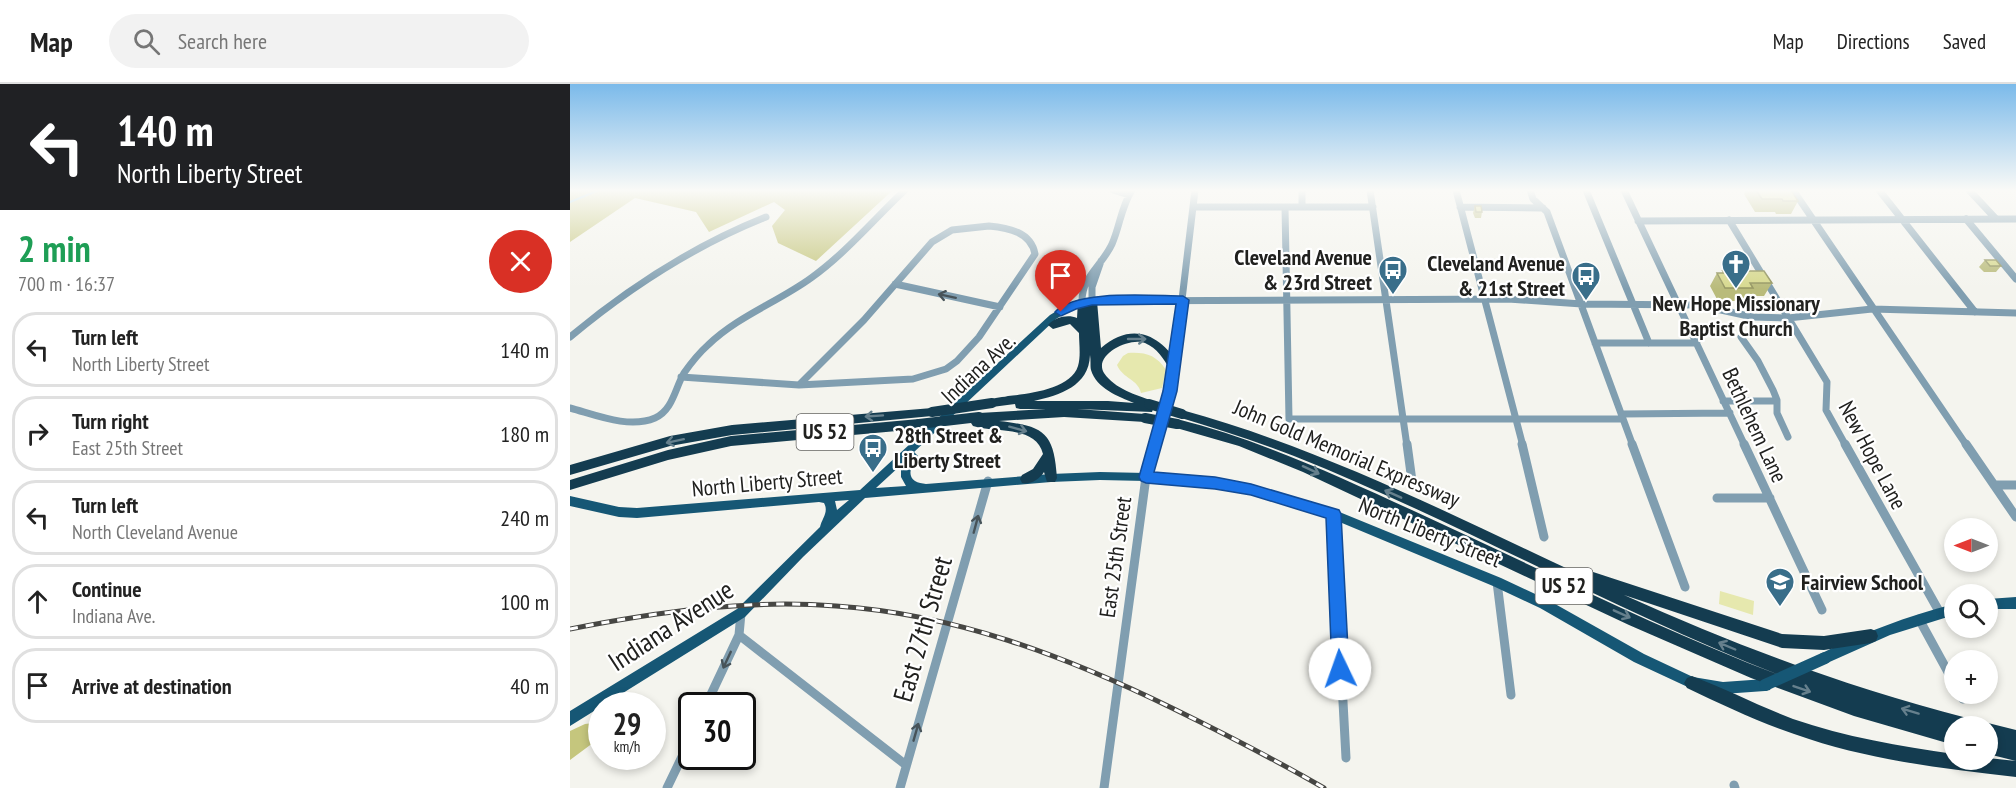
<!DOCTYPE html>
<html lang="en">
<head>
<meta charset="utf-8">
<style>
	:root { --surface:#fff; --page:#f2f2f2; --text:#222; --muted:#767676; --line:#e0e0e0 }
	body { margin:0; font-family:"PT Sans Narrow",sans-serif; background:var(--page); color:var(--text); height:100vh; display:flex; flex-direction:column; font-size:22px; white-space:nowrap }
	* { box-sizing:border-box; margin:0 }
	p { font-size:20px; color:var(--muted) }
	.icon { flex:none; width:33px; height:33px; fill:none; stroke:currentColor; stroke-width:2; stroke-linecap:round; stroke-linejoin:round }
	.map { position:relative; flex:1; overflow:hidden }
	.details { display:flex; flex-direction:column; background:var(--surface); width:570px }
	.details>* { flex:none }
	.hud { background:#202124; color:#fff; overflow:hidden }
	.needle { width:39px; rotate:270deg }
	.fabs { position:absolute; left:1374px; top:434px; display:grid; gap:12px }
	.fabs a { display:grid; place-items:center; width:54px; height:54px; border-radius:50%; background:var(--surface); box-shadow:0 3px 9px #0003; font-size:30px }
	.speed { position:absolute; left:18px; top:608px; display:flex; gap:12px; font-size:30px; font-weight:700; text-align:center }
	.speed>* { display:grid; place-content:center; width:78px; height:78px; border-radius:50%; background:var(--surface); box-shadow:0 3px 9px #0003; line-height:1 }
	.speed small { font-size:15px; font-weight:400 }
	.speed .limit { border:3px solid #111; border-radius:9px; background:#fff; color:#111 }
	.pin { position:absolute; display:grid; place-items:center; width:51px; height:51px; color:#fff; margin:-62px -26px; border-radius:50% 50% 50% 0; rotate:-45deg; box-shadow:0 0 6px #0007 }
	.pin .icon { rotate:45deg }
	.me { position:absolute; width:66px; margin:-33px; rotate:357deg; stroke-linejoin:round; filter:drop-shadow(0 0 4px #0008) }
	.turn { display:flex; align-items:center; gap:21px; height:126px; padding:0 18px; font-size:27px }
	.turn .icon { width:78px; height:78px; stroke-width:2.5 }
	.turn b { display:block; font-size:42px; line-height:51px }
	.round { display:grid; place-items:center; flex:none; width:63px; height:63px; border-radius:32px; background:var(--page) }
	.head { display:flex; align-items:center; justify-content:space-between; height:102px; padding:0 18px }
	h1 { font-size:36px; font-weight:600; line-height:45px; color:#1e9e55 }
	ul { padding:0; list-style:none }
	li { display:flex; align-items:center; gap:18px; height:75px; margin:0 12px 9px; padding:0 6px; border:3px solid var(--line); border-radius:24px }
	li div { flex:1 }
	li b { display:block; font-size:22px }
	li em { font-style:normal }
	header { display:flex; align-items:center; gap:36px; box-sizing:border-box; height:84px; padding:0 30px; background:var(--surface); border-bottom:2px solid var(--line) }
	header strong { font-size:28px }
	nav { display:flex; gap:33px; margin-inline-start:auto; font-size:21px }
	.search { width:420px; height:54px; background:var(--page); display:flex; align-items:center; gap:15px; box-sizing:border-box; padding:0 21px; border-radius:33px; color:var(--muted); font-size:22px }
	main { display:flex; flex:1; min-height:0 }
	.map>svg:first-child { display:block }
	.green { fill:#e6e8ae }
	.forest { fill:#c5c67d }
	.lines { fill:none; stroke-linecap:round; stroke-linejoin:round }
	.stream { stroke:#79c4ec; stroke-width:2 }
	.minor-far1 { stroke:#809eb0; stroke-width:7 }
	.minor { stroke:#809eb0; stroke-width:9 }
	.major { fill:#165775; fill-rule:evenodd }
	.highway { fill:#143c50; fill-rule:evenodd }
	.rail-casing { stroke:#464643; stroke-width:5 }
	.rail { stroke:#fff; stroke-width:3; stroke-dasharray:8; stroke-linecap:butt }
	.major-bridge { stroke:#165775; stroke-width:12 }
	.highway-bridge { stroke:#143c50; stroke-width:10 }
	.wall { fill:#b9bb7b }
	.building { fill:#d7d98f; stroke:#969864; stroke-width:1.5 }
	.oneway { stroke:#475359 }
	.oneway2 { stroke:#66808d }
	.route { fill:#1a73e8; stroke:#114b97; stroke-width:1.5 }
	.labels { text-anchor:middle; stroke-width:4.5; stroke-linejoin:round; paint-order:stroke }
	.shield { fill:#fff; stroke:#646462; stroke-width:1.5 }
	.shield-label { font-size:21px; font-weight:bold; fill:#21211f }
	.poi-label { font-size:22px; font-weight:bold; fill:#21211f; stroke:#fff; text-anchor:end }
	.street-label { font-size:22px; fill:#21211f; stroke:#fff }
	.near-street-label { font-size:27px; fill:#21211f; stroke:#fff }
</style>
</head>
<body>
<header>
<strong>Map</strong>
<div class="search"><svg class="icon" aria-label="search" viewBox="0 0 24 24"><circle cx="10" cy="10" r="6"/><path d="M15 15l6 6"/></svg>Search here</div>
<nav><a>Map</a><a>Directions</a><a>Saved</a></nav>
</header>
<main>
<section class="details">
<div class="hud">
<div class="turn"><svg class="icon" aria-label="left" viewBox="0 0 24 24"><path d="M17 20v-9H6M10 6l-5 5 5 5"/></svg><div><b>140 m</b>North Liberty Street</div></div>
</div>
<div class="head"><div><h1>2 min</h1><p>700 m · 16:37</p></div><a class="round" style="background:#d93025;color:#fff"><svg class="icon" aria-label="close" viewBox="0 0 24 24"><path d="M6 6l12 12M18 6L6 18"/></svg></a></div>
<ul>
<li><svg class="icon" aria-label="left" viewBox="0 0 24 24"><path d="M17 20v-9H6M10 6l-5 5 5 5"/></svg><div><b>Turn left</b><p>North Liberty Street</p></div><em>140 m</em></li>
<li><svg class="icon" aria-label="right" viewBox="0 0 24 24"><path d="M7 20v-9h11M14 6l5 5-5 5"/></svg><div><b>Turn right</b><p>East 25th Street</p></div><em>180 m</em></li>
<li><svg class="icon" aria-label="left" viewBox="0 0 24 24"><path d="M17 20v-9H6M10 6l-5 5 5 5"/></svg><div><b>Turn left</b><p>North Cleveland Avenue</p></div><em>240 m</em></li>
<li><svg class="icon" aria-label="ahead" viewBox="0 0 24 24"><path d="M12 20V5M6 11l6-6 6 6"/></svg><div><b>Continue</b><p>Indiana Ave.</p></div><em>100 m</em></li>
<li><svg class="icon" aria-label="arrive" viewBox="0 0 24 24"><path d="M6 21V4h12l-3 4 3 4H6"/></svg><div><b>Arrive at destination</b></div><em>40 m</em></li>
</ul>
</section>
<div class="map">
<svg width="1446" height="704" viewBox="0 0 1446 704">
	<rect width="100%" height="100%" fill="#f4f4ee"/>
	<path class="green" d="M558,269C576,268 586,271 596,286L592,304L571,309C568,295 553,295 547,281L553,272Z
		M1150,507L1184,517L1183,531L1149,520Z"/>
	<path class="forest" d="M0,106H323L246,177L208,159L202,142L215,126L204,118L139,148L126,128L65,114L0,158Z
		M31,638V653L0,676V647L15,640Z"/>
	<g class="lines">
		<path class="stream" d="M0,118L29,106"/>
		<path class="minor-far1" d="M543,106L559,111
			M732,106V123
			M800,106L837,362
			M886,106L953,362
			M960,106L963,115L977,128L1063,362
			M1016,106L1079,259
			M1054,106L1175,362
			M1223,106L1397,362
			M1309,106L1405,228
			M1399,106L1426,135
			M623,123H803
			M715,123L719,335H1053
			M890,123L973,124
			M1396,135L1446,195
			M1159,136L1257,298L1256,326L1276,362
			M1068,137L1446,135
			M419,142C439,144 461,148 465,170L409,253L387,277L376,285L343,295L229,301L294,236L362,158L382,146Z
			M531,177L522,203V217L938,215L1012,220L1128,221L1183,233L1218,234L1302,225L1446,229
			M325,200L430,223
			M512,219C511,193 532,182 542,160C550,142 551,123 562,106
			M0,253C60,203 123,162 196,133
			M1171,253L1188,277L1203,306L1207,316V329L1218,353
			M1025,259H1127
			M111,293L229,301
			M1153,317H1207
			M0,324C26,331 59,345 85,334C103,326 105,304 114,289C121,279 129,269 138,261C168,232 208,218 241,194C276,169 304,135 335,106
			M1052,330L1160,329
			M585,362L600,307L604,283L625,106"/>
		<path class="minor" d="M837,360L842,397
			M952,360L974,453
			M1062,360L1115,503
			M1174,360L1252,526
			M1275,360L1370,529
			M1396,360L1446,433
			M1424,401H1446
			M1147,414H1200
			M763,430L776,674
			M927,498L941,611
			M1349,535L1384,599
			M169,551L336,681
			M1390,609L1393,615
			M136,621L169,551L171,529
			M1164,701L1165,704
			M97,704L122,652
			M330,704L418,397
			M534,704L576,393L585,360"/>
		<path class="major" d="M522,214L525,215L527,217L525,219L506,223L486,235L344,368L348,372C344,378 335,390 345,397C348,399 352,399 356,400L481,390L530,388L576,389L645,395L681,400L767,427L931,494L978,516L1074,570L1123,593L1153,598L1195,595L1200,596L1202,601L1200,606L1195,607L1153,610L1122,605L1064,578L970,524L923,502L760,434L681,410L645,403L576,397L530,396L481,398L295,414L233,473L175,533L0,642V627L167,525L250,443C252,434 259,428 254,419L249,418L67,434L49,433L0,422V412L49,423L67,424L290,406L480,231L500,219ZM331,381V393L336,402L306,404ZM279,416L267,426L265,417Z
			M1446,513V525H1418V515Z
			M1384,520V531L1320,551L1255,580L1250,578L1249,574L1250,570C1293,549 1337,532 1384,520Z"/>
		<path class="highway" d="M522,214L527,217L531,264C562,237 591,250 610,283L604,287L600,286C594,275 587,264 575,259C559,253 523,271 534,289C545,305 566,311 583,317L585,320L582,328L507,325L575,330L581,334L575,338L494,333L429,337C474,342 484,348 487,394L485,398H477L474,388C470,395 460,401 452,399L450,395L452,391L463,385L473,370C466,341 425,349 403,342L401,339L404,335L403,333L409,329L476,325H450L446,324L445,320L422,323L416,319C421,313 430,314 438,312C458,310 501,305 508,282C511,272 509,259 509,249L500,240L483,245L478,241C485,233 498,230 507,234L508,217L512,216L517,219L518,215ZM520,271C521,276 520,282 521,286C526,304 549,313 564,319L538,317H464C490,311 519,302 520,271Z
			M362,324L368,328L362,332L162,351L100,362L0,391V381L100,352L162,341Z
			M612,326C751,364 880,430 1011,491L1012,488L1017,486L1212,550L1254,552L1301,545L1306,547L1308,552L1306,557L1301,559L1254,566L1212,564L1054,511C1167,562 1277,603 1397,634L1402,637L1405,642H1384V661L1284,632L1181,594L1059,541L733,388L669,362L603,343L601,340L607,335C690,356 766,391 844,427C973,486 1100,551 1233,600C1058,535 897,441 724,372C686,357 647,345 608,333L606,330Z
			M349,335L355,340L349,345L161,362L98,376L0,406V396L98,366L161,352Z
			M1122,592C1156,605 1189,622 1223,635C1275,653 1330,662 1384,670V675L1418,674L1446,677V693C1377,685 1306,677 1239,655C1197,642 1157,623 1117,604L1114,599L1117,594Z
			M1418,639L1446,646V677L1418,670V642H1412Z"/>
		<g class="rail-casing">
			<path id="rail" d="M0,545C87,528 176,515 266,522C385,530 495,572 602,624C653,649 704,675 754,704"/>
		</g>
		<use href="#rail" class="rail"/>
		<path class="major-bridge" d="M1195,601L1255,574"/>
		<path class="highway-bridge" d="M579,320L612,330
			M362,328L422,319
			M575,334L607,340
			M349,340L409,333"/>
	</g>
	<path class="wall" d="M1176,106H1221L1228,117L1221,130H1206L1205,128H1185L1174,110Z
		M905,122L912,128L911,134H905L903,129Z
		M1415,176L1431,182L1426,188H1414L1409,183Z
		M1153,187L1202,199L1194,212H1178L1175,217H1148L1140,202L1147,189H1152Z"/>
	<path class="building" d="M1186,106H1221L1228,117H1213L1212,115H1192Z
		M905,122H911L912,128H906Z
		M1415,176H1426L1431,182H1420Z
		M1153,187H1194L1202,199H1180L1183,204H1155L1147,189H1155Z"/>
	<defs><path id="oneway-shaft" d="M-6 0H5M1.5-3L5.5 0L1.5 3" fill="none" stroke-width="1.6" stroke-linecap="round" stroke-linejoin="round" transform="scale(1.5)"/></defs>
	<g class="oneway">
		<use href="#oneway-shaft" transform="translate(377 212) rotate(-168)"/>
		<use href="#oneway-shaft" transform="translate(406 440) rotate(-75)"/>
		<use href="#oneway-shaft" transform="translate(157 576) rotate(115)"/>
		<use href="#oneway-shaft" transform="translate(346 648) rotate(-74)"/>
	</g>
	<g class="oneway2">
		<use href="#oneway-shaft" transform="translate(567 255)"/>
		<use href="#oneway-shaft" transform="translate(304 332) rotate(176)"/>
		<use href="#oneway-shaft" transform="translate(448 345) rotate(15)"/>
		<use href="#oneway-shaft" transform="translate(105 357) rotate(168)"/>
		<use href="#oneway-shaft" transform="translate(741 386) rotate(25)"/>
		<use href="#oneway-shaft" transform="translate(823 410) rotate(-156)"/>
		<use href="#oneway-shaft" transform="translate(1052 530) rotate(24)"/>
		<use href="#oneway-shaft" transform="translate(1157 562) rotate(-157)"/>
		<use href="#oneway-shaft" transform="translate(1232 605) rotate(19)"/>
		<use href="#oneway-shaft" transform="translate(1340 627) rotate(-163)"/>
	</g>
	<linearGradient id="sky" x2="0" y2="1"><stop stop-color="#7bbaea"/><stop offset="0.52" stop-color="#fafaf7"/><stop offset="1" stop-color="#fafaf7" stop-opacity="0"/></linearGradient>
	<rect width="1446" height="205" fill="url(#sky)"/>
	<path class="route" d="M613,212L619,216L607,307L584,388L645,393L681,400L769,426L771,430L779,585L776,590L770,593L764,590L762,585L756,434L681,411L645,405L576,399L571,397L569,393L593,307L606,220L522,221L506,225L491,232L485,228C505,205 583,212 613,212Z"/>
	<defs>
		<g id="church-pin" transform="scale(1.5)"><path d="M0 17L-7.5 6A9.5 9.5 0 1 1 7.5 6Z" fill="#396e8a" stroke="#fff"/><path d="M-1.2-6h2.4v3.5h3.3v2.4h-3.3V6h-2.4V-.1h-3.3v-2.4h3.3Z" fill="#fff"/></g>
		<g id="bus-pin" transform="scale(1.5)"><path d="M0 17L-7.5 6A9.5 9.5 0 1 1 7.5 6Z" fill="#396e8a" stroke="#fff"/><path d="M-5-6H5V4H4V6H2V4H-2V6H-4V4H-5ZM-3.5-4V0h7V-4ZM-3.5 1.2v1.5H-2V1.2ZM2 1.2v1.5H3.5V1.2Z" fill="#fff"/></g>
		<g id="school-pin" transform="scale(1.5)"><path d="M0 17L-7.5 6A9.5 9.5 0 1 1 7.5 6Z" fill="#396e8a" stroke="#fff"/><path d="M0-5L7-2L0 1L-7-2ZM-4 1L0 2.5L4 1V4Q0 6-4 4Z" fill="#fff"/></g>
	</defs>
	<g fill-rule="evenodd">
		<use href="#church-pin" x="1166" y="180"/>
		<use href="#bus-pin" x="823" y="186"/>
		<use href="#bus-pin" x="1016" y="192"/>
		<use href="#bus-pin" x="303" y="364"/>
		<use href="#school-pin" x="1210" y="498"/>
	</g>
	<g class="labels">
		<g class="shield">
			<rect x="226.5" y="330" width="57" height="36" rx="4.5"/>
			<rect x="965.5" y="484" width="57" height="36" rx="4.5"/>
		</g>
		<g class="shield-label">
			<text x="255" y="355">US 52</text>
			<text x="994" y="509">US 52</text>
		</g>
		<g class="poi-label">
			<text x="802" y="181">Cleveland Avenue<tspan x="802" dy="25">&amp; 23rd Street</tspan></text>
			<text x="995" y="187">Cleveland Avenue<tspan x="995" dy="25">&amp; 21st Street</tspan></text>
			<text x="1166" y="227" text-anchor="middle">New Hope Missionary<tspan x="1166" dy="25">Baptist Church</tspan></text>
			<text x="324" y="359" text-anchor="start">28th Street &amp;<tspan x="324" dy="25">Liberty Street</tspan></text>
			<text x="1231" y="506" text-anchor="start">Fairview School</text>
		</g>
		<g class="street-label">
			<text transform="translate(408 284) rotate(-43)" y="8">Indiana Ave.</text>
			<text transform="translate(1185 341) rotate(65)" y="8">Bethlehem Lane</text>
			<text transform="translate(777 369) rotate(23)" y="8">John Gold Memorial Expressway</text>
			<text transform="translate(1303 371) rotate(62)" y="8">New Hope Lane</text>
			<text transform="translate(197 398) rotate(-5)" y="8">North Liberty Street</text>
			<text transform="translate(860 448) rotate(22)" y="8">North Liberty Street</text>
			<text transform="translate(545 473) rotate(-82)" y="8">East 25th Street</text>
		</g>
		<g class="near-street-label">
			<text transform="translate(101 542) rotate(-33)" y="9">Indiana Avenue</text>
			<text transform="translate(353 545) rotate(-74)" y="9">East 27th Street</text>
		</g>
	</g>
</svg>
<div class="fabs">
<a><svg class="needle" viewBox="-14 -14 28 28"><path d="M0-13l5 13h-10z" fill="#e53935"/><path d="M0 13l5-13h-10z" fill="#767676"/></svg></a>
<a><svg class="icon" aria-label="search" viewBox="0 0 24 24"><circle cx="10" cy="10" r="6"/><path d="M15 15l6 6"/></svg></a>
<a>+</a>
<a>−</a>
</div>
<div class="speed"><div>29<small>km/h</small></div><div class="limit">30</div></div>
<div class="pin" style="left:491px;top:228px;background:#d93025"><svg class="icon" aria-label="arrive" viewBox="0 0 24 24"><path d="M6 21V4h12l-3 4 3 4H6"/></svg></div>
<svg class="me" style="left:770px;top:585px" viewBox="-20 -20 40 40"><circle r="19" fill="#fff"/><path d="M0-13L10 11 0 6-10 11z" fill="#1a73e8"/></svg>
</div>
</main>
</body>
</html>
